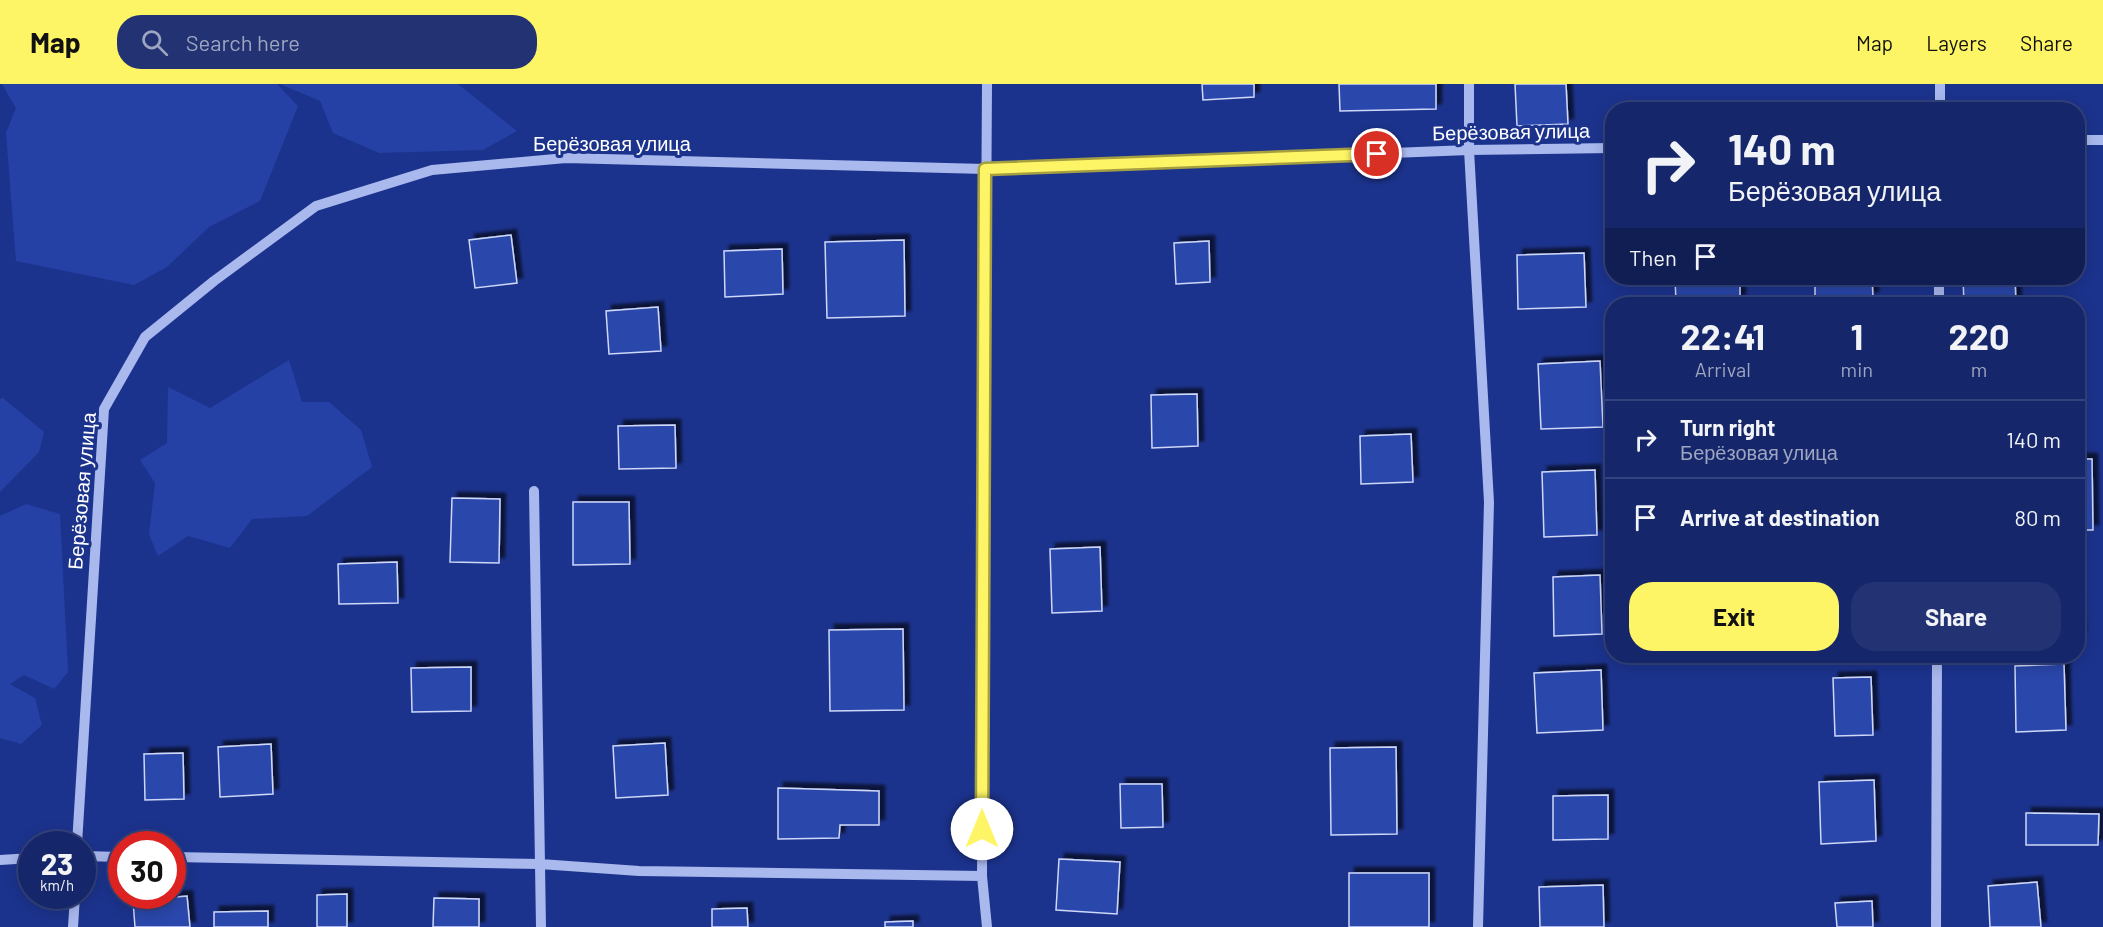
<!DOCTYPE html>
<html lang="en">
<head>
<meta charset="utf-8">
<style>
	:root { --surface:#15266a; --page:#223272; --text:#f1f3f6; --muted:#9da5c1; --line:#34437e; --accent:#fef566 }
	body { margin:0; font-family:Barlow,sans-serif; background:var(--page); color:var(--text); height:100vh; display:flex; flex-direction:column; font-size:22px; white-space:nowrap }
	* { box-sizing:border-box; margin:0 }
	p { font-size:20px; color:var(--muted) }
	.icon { flex:none; width:33px; height:33px; fill:none; stroke:currentColor; stroke-width:2; stroke-linecap:round; stroke-linejoin:round }
	.map { position:relative; flex:1; overflow:hidden }
	.sheet { position:absolute; left:1605px; top:213px; width:480px; height:366px; display:flex; flex-direction:column; background:var(--surface); border-radius:24px; box-shadow:0 3px 15px #0003,0 0 0 2px var(--line) }
	.sheet>* { flex:none }
	.hud { position:absolute; left:1605px; top:18px; width:480px; height:183px; border-radius:24px; box-shadow:0 3px 15px #0003,0 0 0 2px var(--line); background:#15266a; color:var(--text); overflow:hidden }
	.speed { position:absolute; left:18px; top:747px; display:flex; gap:12px; font-size:30px; font-weight:700; text-align:center }
	.speed>* { display:grid; place-content:center; width:78px; height:78px; border-radius:50%; background:var(--surface); box-shadow:0 3px 15px #0003,0 0 0 2px var(--line); line-height:1 }
	.speed small { font-size:15px; font-weight:400 }
	.speed .limit { border:9px solid #d22; background:#fff; color:#111 }
	.pin { position:absolute; display:grid; place-items:center; width:51px; height:51px; color:#fff; margin:-26px; border:3px solid #fff; border-radius:50%; box-shadow:0 2px 6px #0007 }
	.me { position:absolute; width:66px; margin:-33px; rotate:0deg; stroke-linejoin:round; filter:drop-shadow(0 0 4px #0008) }
	.turn { display:flex; align-items:center; gap:21px; height:126px; padding:0 24px; font-size:27px }
	.turn .icon { width:78px; height:78px; stroke-width:2.5 }
	.turn b { display:block; font-size:42px; line-height:51px }
	.then { display:flex; align-items:center; height:57px; padding:0 24px; background:#0003; gap:12px; font-size:22px }
	.eta { display:flex; justify-content:space-evenly; align-items:center; height:102px; text-align:center }
	.eta b { font-size:36px; font-weight:700; line-height:42px }
	.action { display:flex; gap:12px; margin-top:auto; padding:12px 24px }
	.action a { flex:1; height:69px; border-radius:24px; background:var(--accent); color:#111; font-size:24px; font-weight:700; line-height:69px; text-align:center }
	.action a+a { background:var(--page); color:var(--text) }
	ul { padding:0; list-style:none }
	li { display:flex; align-items:center; gap:18px; height:78px; padding:0 24px; border-top:2px solid var(--line) }
	li div { flex:1 }
	li b { display:block; font-size:22px }
	li em { font-style:normal }
	header { display:flex; align-items:center; gap:36px; box-sizing:border-box; height:84px; padding:0 30px; background:var(--accent); color:#111 }
	header strong { font-size:28px }
	nav { display:flex; gap:33px; margin-inline-start:auto; font-size:21px }
	.search { width:420px; height:54px; background:var(--page); display:flex; align-items:center; gap:15px; box-sizing:border-box; padding:0 21px; border-radius:24px; color:var(--muted); font-size:22px }
	.map>svg:first-child { display:block }
	.green { fill:#2541a6 }
	.building { fill:#2b46ab; stroke:#ced8f9; stroke-width:1.5; filter:url(#shadow) }
	.lines { fill:none; stroke-linecap:round; stroke-linejoin:round }
	.minor { stroke:#a9b8ed; stroke-width:10 }
	.route-casing { stroke:#a59f42; stroke-width:15 }
	.route { stroke:#fef566; stroke-width:10 }
	.labels { text-anchor:middle; stroke-width:6; stroke-linejoin:round; paint-order:stroke }
	.street-label { font-size:20px; fill:#fff; stroke:#1c338d }
</style>
</head>
<body>
<header>
<strong>Map</strong>
<div class="search"><svg class="icon" aria-label="search" viewBox="0 0 24 24"><circle cx="10" cy="10" r="6"/><path d="M15 15l6 6"/></svg>Search here</div>
<nav><a>Map</a><a>Layers</a><a>Share</a></nav>
</header>
<div class="map">
<svg width="2103" height="843" viewBox="0 0 2103 843">
	<defs>
		<filter id="shadow"><feDropShadow dx="5.5" dy="-5.5" stdDeviation="1.5" flood-color="#0009"/></filter>
	</defs>
	<rect width="100%" height="100%" fill="#1c338d"/>
	<path class="green" d="M2,0H277L298,22L260,117L209,143L167,183L134,201L16,177L6,49L16,24Z
		M280,0H458L517,47L483,66L379,69L333,49L320,17Z
		M289,276L302,318H329L361,346L372,383L307,432L252,435L230,464L188,452L158,472L149,450L155,399L140,376L167,359L168,303L210,324Z
		M3,314L44,348L39,368L0,408V315Z
		M26,420L60,430L68,588L54,605L24,591L10,600L35,614L42,641L21,660L0,654V432Z"/>
	<path class="building" d="M1202,0H1254V13L1203,16Z
		M1339,0H1436V25L1340,27Z
		M1515,0H1566L1568,40L1517,42Z
		M511,151L517,199L475,204L469,156Z
		M904,156L905,232L827,234L825,158Z
		M1209,157L1210,198L1176,200L1174,159Z
		M782,165L783,210L725,213L724,167Z
		M1584,169L1586,223L1518,225L1517,171Z
		M1675,194H1740V216L1676,218Z
		M1815,194H1872L1873,213L1815,214Z
		M1963,194H2015L2016,220H1964Z
		M658,223L661,267L609,270L606,227Z
		M1600,277L1603,343L1541,345L1538,280Z
		M1197,310L1198,362L1152,364L1151,311Z
		M675,341L676,384L619,385L618,342Z
		M1411,350L1413,398L1361,400L1360,352Z
		M2078,375H2092L2093,446H2078Z
		M1595,386L1597,451L1544,453L1542,388Z
		M452,414L500,415L499,479L450,478Z
		M573,418H629L630,480L573,481Z
		M1100,463L1102,527L1052,529L1050,465Z
		M397,478L398,519L339,520L338,480Z
		M1600,491L1602,550L1554,552L1553,493Z
		M2078,496L2080,554H2078Z
		M903,545L904,626L830,627L829,546Z
		M2064,580L2066,646L2016,648L2015,582Z
		M471,583V627L412,628L411,584Z
		M1601,586L1603,646L1537,649L1534,589Z
		M1871,593L1873,651L1835,652L1833,594Z
		M665,659L668,711L616,714L613,662Z
		M271,660L273,710L220,713L218,663Z
		M1396,663L1397,750L1331,751L1330,664Z
		M183,669L184,715L145,716L144,670Z
		M1874,696L1876,757L1821,760L1819,698Z
		M1120,700H1162L1163,743L1121,744Z
		M778,704L879,707V741H840L839,754L778,755Z
		M1608,711V755L1553,756V712Z
		M2026,729L2099,730L2098,761H2026Z
		M1059,775L1120,778L1117,830L1056,826Z
		M1349,789H1429V843H1349Z
		M2037,798L2041,843H1990L1988,802Z
		M1603,801L1604,843H1540L1539,803Z
		M347,810V843H317V811Z
		M187,812L190,843H135L133,817Z
		M434,814L479,815V843H433Z
		M1872,817L1873,843H1837L1835,819Z
		M747,824L748,843H712V825Z
		M268,827V843H214V828Z
		M913,837V843H885V838Z"/>
	<g class="lines">
		<path class="minor" d="M1469,0V66L1489,418L1478,843
			M1940,0V26
			M2078,56H2103
			M1939,220V194
			M534,407L541,843
			M77,760L104,325L145,253L214,197L316,122L432,86L566,74L985,85L1469,66L1612,64
			M82,772L122,773
			M172,773L540,780L639,787L982,792
			M0,776L32,774
			M73,843L75,812
			M987,843L982,792L987,0
			M1936,843L1937,572"/>
	</g>
	<g class="lines">
		<g class="route-casing">
			<path id="route" d="M982,745L985,85L1377,70"/>
		</g>
		<use href="#route" class="route"/>
	</g>
	<g class="labels">
		<g class="street-label">
			<text transform="translate(1511 48) rotate(-1)" y="7">Берёзовая улица</text>
			<text x="612" y="67">Берёзовая улица</text>
			<text transform="translate(82 407) rotate(-85)" y="7">Берёзовая улица</text>
		</g>
	</g>
</svg>
<div class="speed"><div>23<small>km/h</small></div><div class="limit">30</div></div>
<div class="pin" style="left:1377px;top:70px;background:#d93025"><svg class="icon" aria-label="arrive" viewBox="0 0 24 24"><path d="M6 21V4h12l-3 4 3 4H6"/></svg></div>
<svg class="me" style="left:982px;top:745px" viewBox="-20 -20 40 40"><circle r="19" fill="#fff"/><path d="M0-13L10 11 0 6-10 11z" fill="#fef566"/></svg>
<div class="hud">
<div class="turn"><svg class="icon" aria-label="right" viewBox="0 0 24 24"><path d="M7 20v-9h11M14 6l5 5-5 5"/></svg><div><b>140 m</b>Берёзовая улица</div></div>
<div class="then">Then<svg class="icon" aria-label="arrive" viewBox="0 0 24 24"><path d="M6 21V4h12l-3 4 3 4H6"/></svg></div>
</div>
<section class="sheet">
<div class="eta">
<div><b>22:41</b><p>Arrival</p></div>
<div><b>1</b><p>min</p></div>
<div><b>220</b><p>m</p></div>
</div>
<ul>
<li><svg class="icon" aria-label="right" viewBox="0 0 24 24"><path d="M7 20v-9h11M14 6l5 5-5 5"/></svg><div><b>Turn right</b><p>Берёзовая улица</p></div><em>140 m</em></li>
<li><svg class="icon" aria-label="arrive" viewBox="0 0 24 24"><path d="M6 21V4h12l-3 4 3 4H6"/></svg><div><b>Arrive at destination</b></div><em>80 m</em></li>
</ul>
<div class="action"><a>Exit</a><a>Share</a></div>
</section>
</div>
</body>
</html>
